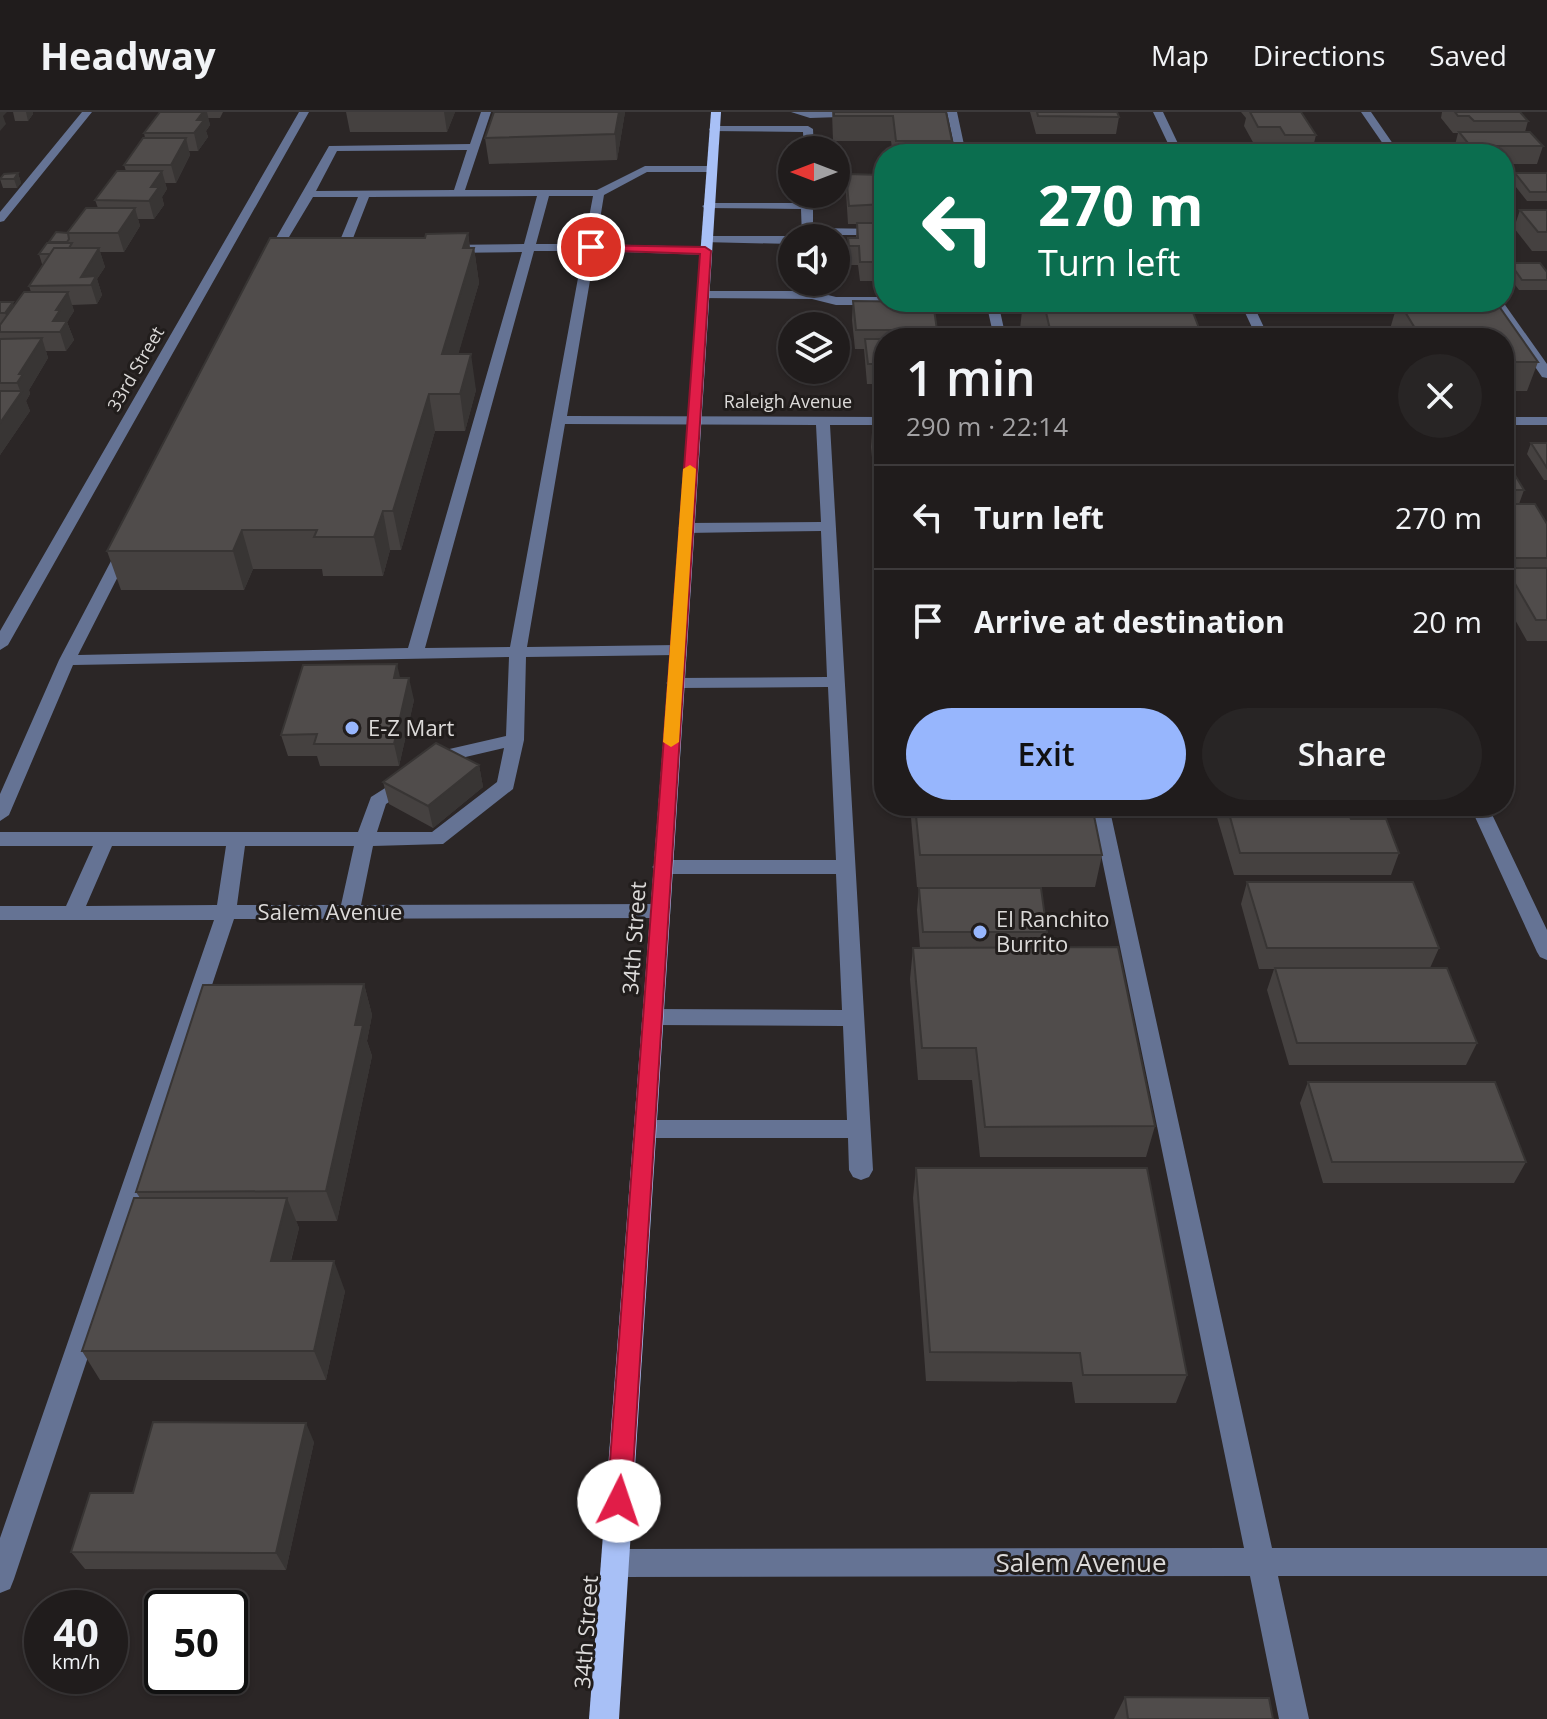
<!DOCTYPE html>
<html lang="en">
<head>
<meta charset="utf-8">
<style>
	:root { --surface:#201c1c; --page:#282525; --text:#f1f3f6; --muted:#a2a1a3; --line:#3d3a3b; --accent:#97b6fd }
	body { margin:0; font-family:"Open Sans",sans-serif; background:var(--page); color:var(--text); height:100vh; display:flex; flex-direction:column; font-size:30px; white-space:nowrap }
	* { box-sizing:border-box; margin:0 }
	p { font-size:26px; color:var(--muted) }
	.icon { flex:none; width:44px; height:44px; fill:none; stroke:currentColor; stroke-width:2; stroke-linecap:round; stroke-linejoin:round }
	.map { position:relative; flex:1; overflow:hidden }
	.side { position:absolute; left:874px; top:216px; width:640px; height:488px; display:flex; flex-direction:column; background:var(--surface); border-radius:32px; box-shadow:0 2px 6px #0004,0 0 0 2px var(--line) }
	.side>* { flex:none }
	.top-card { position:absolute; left:874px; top:32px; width:640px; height:168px; border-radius:32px; box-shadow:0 2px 6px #0004,0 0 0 2px var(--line); background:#0b6e4f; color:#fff; overflow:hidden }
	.needle { width:52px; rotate:270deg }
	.buttons { position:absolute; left:778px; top:24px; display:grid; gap:16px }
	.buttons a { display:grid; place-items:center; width:72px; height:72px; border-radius:50%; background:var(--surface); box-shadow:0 2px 6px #0004,0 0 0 2px var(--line); font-size:40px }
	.speed { position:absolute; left:24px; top:1478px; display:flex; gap:16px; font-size:40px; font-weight:700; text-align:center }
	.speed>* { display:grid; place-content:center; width:104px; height:104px; border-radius:50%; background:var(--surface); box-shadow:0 2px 6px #0004,0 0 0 2px var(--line); line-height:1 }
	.speed small { font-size:20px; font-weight:400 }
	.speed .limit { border:4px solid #111; border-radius:12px; background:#fff; color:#111 }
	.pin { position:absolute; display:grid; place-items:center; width:68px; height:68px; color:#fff; margin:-34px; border:4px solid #fff; border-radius:50%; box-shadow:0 2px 8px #0007 }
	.me { position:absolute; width:88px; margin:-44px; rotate:4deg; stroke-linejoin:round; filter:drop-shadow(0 0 6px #0008) }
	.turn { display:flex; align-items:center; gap:28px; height:168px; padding:0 32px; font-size:36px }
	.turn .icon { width:104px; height:104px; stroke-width:2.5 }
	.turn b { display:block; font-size:56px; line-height:68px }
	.round { display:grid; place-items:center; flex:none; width:84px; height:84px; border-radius:42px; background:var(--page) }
	.summary { display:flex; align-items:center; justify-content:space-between; height:136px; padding:0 32px }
	h1 { font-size:48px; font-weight:600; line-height:60px }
	.cta { display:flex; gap:16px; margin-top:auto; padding:16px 32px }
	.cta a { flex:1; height:92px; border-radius:48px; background:var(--accent); color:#111; font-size:32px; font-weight:600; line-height:92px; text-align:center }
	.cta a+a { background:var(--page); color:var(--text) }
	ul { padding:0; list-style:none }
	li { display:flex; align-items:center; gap:24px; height:104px; padding:0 32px; border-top:2px solid var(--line) }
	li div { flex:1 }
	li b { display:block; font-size:30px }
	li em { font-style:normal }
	header { display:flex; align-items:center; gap:48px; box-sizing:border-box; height:112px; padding:0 40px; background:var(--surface); border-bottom:2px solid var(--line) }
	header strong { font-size:38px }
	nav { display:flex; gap:44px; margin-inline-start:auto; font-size:28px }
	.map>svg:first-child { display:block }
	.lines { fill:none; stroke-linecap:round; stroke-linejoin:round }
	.minor { fill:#657394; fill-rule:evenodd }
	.major { fill:#a8c0f6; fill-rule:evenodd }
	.wall { fill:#454140 }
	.shaded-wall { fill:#383534 }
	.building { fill:#504c4b; stroke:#383534; stroke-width:2 }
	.route { fill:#e11d48; stroke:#92132f; stroke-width:2 }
	.slow { fill:#f59e0b }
	.poi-dot { fill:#97b6fd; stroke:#211d1c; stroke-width:3 }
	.labels { text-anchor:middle; stroke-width:6; stroke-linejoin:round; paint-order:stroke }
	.far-street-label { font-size:18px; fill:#dcdad9; stroke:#211d1c }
	.poi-label { font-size:22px; fill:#dcdad9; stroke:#211d1c; text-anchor:start }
	.street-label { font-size:22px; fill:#dcdad9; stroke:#211d1c }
	.near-street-label { font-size:26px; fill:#dcdad9; stroke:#211d1c }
</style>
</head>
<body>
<header>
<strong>Headway</strong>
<nav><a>Map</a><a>Directions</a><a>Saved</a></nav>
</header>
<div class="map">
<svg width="1547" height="1607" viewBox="0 0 1547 1607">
	<rect width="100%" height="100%" fill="#2b2626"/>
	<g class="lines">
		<path class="minor" d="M82,0H92L4,109L0,110V100Z
			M299,0H309L8,533L0,538V519Z
			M481,0H491L465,78H597L645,54H711L716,57L711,60H647L604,83L596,132L705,135L711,139L705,143L595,139L567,304L884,305V313H830L873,1058L869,1065L861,1068L853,1065L849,1058L848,1026H645L637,1023L634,1017L637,1011L645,1008H847L843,914L653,913L645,911L642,905L645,899L653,897L842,898L836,762H662L652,755L662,748H836L828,575L675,576L666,571L675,566L827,565L821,419L686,421L678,416L686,411L821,410L816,313L565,312L527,535L677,533L685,538L677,543L526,545L524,628L513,677L443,732L373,734L361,793L659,792L666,794L669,799L666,804L659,806L234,807L14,1467L10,1477L0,1481V1426L214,808H0V794H66L93,734H0V720H358L371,685L445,638L506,624L509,545L73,553L9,703L0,709V682L59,548L121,430H131L134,433L78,543L408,536L522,140L445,141L439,137L445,133L524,132L537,84L369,85L350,134L359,137L342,142L336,138L358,85H313L274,150L264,147L329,34L470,32ZM467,38L454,78L316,79L337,39ZM549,84H593L584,132H536ZM534,139H583L510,535L425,536ZM504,636L497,670L432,720H377L386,692L457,647ZM112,734H226L217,793L86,794ZM245,734H354L341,793H237Z
			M791,0H906L901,3L810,6Z
			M947,0H957L966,42H956Z
			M1153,0H1163L1183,42H1173Z
			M1361,0H1371L1400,42H1390Z
			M714,14H808L813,17L814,38H804L803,20L710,19L709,17Z
			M708,91H807L813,94V116L884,117V123H814V126H802L801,97L704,96L702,94Z
			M706,124H792L796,126H792V132L702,130V126Z
			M702,179H812L836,185H884V190H890L884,193H836L812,187L698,186L696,183Z
			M986,190H998L1006,226H994Z
			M1240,190H1252L1269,226H1257Z
			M1491,190H1503L1547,252V266L1542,265Z
			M1504,305H1547V313H1504Z
			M1091,694H1109L1272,1436H1547V1464H1278L1309,1607H1279L1250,1464L615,1465L605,1461L601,1451L605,1441L615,1437L1244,1436Z
			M1470,694H1488L1547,818V848L1540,845L1537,840Z"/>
		<path class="major" d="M711,0H721L619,1607H589Z"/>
	</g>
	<path class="wall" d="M13,0H33V2L28,9H15Z
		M160,0H223L220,6H208L210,13L206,19L208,25L198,39H189L190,43L176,71H165L167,77L162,85L164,93L154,107H138L140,114L124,140H100L105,155L97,167L102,183L97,192L72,193L74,199L67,210L74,228L66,239H46L48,246L29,278L30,282L26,289L30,299L0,343V213L2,211H0V190L14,194L31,180L29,174L44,152H42L39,142L50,131L49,130L68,121L98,96L95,88L126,59L124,53L145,26L144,21Z
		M346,0H455L447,20H350Z
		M625,0L617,48L489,52L485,26Z
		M832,0H946L952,29L951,42H893L891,29H833Z
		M1030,0H1117L1119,5L1116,22H1036Z
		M1241,0H1301L1316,23L1314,31L1331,42H1262L1264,32H1254L1244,14L1246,6Z
		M1442,0H1520L1528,9L1525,20L1543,34L1537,52H1504V42H1458L1454,37L1458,21H1453L1441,6Z
		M18,61L21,71L17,76H3L0,67Z
		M1515,61H1547V89H1527L1512,70Z
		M846,62L884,63V111L848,112L846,80Z
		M1520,98H1547V139H1532L1514,116Z
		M857,111H884V169H860L858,153H848V126H856Z
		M468,121L470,136H474L479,171L458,242L476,278L465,319H435L401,438H390L383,464H323L322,457H253L244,478H121L107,439L425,126Z
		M1510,151L1547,160V178H1519L1506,161Z
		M853,189L937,218L936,226H884V272H867L864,237H855L852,208Z
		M1023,190L1202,224V226H1041V224H1022L1020,217Z
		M1398,190H1496L1538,250L1527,279H1504V226H1395L1390,217Z
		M873,306H884V407L882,387H876L871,335Z
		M1531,331H1547V368H1544L1527,342Z
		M1504,345L1524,378L1519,392L1547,412V529H1527L1504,488Z
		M400,566L414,588L399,654H320L317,644H288L281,623Z
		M479,653L483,675L433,716L389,692L383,670Z
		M910,694H1092L1102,743L1095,775H917Z
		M1218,694H1346L1351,707L1399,741L1391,763H1234L1216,702Z
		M1247,770L1439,836L1430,856L1477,931L1466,953H1289L1267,878L1274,857H1259L1241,792Z
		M919,776L1047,820L1045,835L1155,1014L1146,1045H980L972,968H918L910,867L913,836H920L917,798Z
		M364,872L372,903L367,929L372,944L337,1109H296L299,1116L291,1149L345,1179L326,1268H100L82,1239L140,1086L136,1080Z
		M1308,970L1526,1050L1514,1071H1323L1300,991Z
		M916,1056L1187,1263L1176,1291H1075L1072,1270L926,1269L913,1086Z
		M314,1330L286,1458L85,1457L71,1440L133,1381Z
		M1125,1585L1128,1607H1114Z"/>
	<path class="shaded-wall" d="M0,0H7L3,4L6,12L0,19Z
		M26,0H33V2L28,9Z
		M203,0H207L210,13L206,19L208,25L198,39L194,21L197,8Z
		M444,0H455L447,20Z
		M619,0H625L617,48L615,22Z
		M186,26L190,43L176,71L171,53Z
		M162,59L167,77L162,85L164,93L154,107L149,89L151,75Z
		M18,61L21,71L17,76L14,67Z
		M135,96L140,114L124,140L118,121Z
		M468,121L471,146L474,136L479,171L448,278L442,242L463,136Z
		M99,136L105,155L97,167L102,183L97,192L91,173L81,165Z
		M68,180L74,199L67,210L74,228L66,239L60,220L53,209L56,198Z
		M13,190L16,200L9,211L5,201Z
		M42,226L48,246L29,278L30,282L26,289L30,299L0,343V311L21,281L17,271L19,262Z
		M471,242L476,278L465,319L460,282Z
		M429,282L435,319L401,438L393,399Z
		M383,399L390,438L383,464L374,425Z
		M242,418L253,457L244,478L233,439Z
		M397,552L402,574L394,566Z
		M409,566L414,588L399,654L394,632Z
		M479,653L483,675L433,716L428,694Z
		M364,872L372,903L367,929L372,944L337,1109L326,1079L355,913Z
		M287,1086L299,1116L283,1179L271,1149Z
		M334,1149L345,1179L326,1268L314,1239Z
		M306,1311L314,1330L286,1458L276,1441Z"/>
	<path class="building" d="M160,0H203L197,8H204L194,21H144Z
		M494,0H619L615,22L485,26Z
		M834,0H946L952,29H896L893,4H834Z
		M1037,0H1117L1119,5L1038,4Z
		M1250,0H1301L1316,23H1285L1280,15H1258Z
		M1455,0H1520L1528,9H1474L1469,4H1458Z
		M1459,20H1530L1543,34H1489L1495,41H1476Z
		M143,26H186L171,53H124Z
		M1264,31H1324L1331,42H1270Z
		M1064,36H1118L1121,42H1066Z
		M117,59H162L151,75H159L149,89L95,88Z
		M18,61L14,67H0L4,62Z
		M1515,61H1547V80H1530Z
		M846,62L884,63V92L849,94Z
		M86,96H135L118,121H67Z
		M1520,98H1547V120H1538Z
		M857,111H884V150H860L859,134H849L848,126H858Z
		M56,120L68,121L69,127L67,130H49Z
		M468,121L463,136H474L442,242H471L460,282H429L393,399H383L374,425H314L317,418H242L233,439H107L270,126H425L426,122Z
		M47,131H72L69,136H54L50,142H39Z
		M54,136H99L81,165L96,164L91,173L29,174Z
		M1510,151H1540L1547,160V168H1522Z
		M24,180H68L56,198H60L53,209H67L60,220H0V213Z
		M853,189L933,190L937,218H856Z
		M0,190H13L5,201H0Z
		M1024,190H1189L1202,224H1178L1179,226H1052L1045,196H1025Z
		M1399,190H1496L1538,250H1504V226H1421Z
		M42,226L19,262H23L17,271H0V227Z
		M865,227H884V252H868Z
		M0,279H22L0,311Z
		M873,306H884V357H877Z
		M1531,331H1547V356Z
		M1504,345L1524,378H1504Z
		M1504,392H1535L1547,412V446H1504Z
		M1506,456H1547V508H1536Z
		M397,552L394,566H409L394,632H314L317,622L281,623L303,553Z
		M436,631L479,653L428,694L383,670Z
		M915,694H1092L1102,743H920Z
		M1227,694H1346L1351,707H1386L1399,741H1240Z
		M1247,770H1413L1439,836H1267Z
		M919,776H1041L1047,820H923Z
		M1118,835L1155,1014L985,1015L976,936H922L913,836Z
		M1275,856H1447L1477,931H1297Z
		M364,872L355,913H363L326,1079L136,1080L203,873Z
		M1308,970H1495L1526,1050H1332Z
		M916,1056H1147L1187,1263H1083L1080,1241L930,1240Z
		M134,1086H287L271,1149H334L314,1239H82Z
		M153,1310L306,1311L276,1441L71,1440L90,1381H133Z
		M1125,1585L1269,1586L1273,1607H1128Z"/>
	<path class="route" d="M587,133L705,135L711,139L631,1389L628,1398L619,1401L610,1398L607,1389L700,142L591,138L587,137Z"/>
	<path class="slow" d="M690,353L696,357L679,630L671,635L663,630L683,357Z"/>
	<g class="poi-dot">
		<circle cx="352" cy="616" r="8"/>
		<circle cx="980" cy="820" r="8"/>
	</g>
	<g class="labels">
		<g class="far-street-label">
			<text transform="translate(136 257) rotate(-60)" y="6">33rd Street</text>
			<text x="788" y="296">Raleigh Avenue</text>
		</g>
		<g class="poi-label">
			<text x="368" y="624">E-Z Mart</text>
			<text x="996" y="815">El Ranchito<tspan x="996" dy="25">Burrito</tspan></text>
		</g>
		<g class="street-label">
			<text x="330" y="808">Salem Avenue</text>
			<text transform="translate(634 826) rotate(-86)" y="8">34th Street</text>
			<text transform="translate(586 1520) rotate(-86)" y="8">34th Street</text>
		</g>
		<g class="near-street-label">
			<text x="1081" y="1460">Salem Avenue</text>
		</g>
	</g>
</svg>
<div class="buttons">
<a><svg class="needle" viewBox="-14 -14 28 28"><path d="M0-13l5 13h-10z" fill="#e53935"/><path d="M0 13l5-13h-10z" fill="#a2a1a3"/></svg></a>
<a><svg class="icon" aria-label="sound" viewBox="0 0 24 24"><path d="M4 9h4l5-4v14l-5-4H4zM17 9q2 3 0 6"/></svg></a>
<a><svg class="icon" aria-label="layers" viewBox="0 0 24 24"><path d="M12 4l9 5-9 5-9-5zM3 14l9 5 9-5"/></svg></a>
</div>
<div class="speed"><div>40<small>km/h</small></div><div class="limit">50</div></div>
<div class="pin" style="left:591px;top:135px;background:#d93025"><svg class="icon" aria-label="arrive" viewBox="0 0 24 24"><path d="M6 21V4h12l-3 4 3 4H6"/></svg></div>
<svg class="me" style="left:619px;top:1389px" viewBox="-20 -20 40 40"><circle r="19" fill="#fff"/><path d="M0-13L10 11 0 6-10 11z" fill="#e11d48"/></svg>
<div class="top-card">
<div class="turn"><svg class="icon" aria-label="left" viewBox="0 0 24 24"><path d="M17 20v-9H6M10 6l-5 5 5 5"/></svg><div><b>270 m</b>Turn left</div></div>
</div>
<section class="side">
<div class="summary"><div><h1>1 min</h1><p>290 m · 22:14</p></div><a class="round"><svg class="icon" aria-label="close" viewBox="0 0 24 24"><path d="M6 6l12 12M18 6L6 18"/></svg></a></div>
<ul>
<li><svg class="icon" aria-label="left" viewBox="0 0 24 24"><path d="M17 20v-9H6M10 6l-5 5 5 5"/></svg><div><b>Turn left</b></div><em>270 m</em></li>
<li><svg class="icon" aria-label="arrive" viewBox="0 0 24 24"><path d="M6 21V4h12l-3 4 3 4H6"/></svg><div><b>Arrive at destination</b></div><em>20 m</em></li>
</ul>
<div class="cta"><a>Exit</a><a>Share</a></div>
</section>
</div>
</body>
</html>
